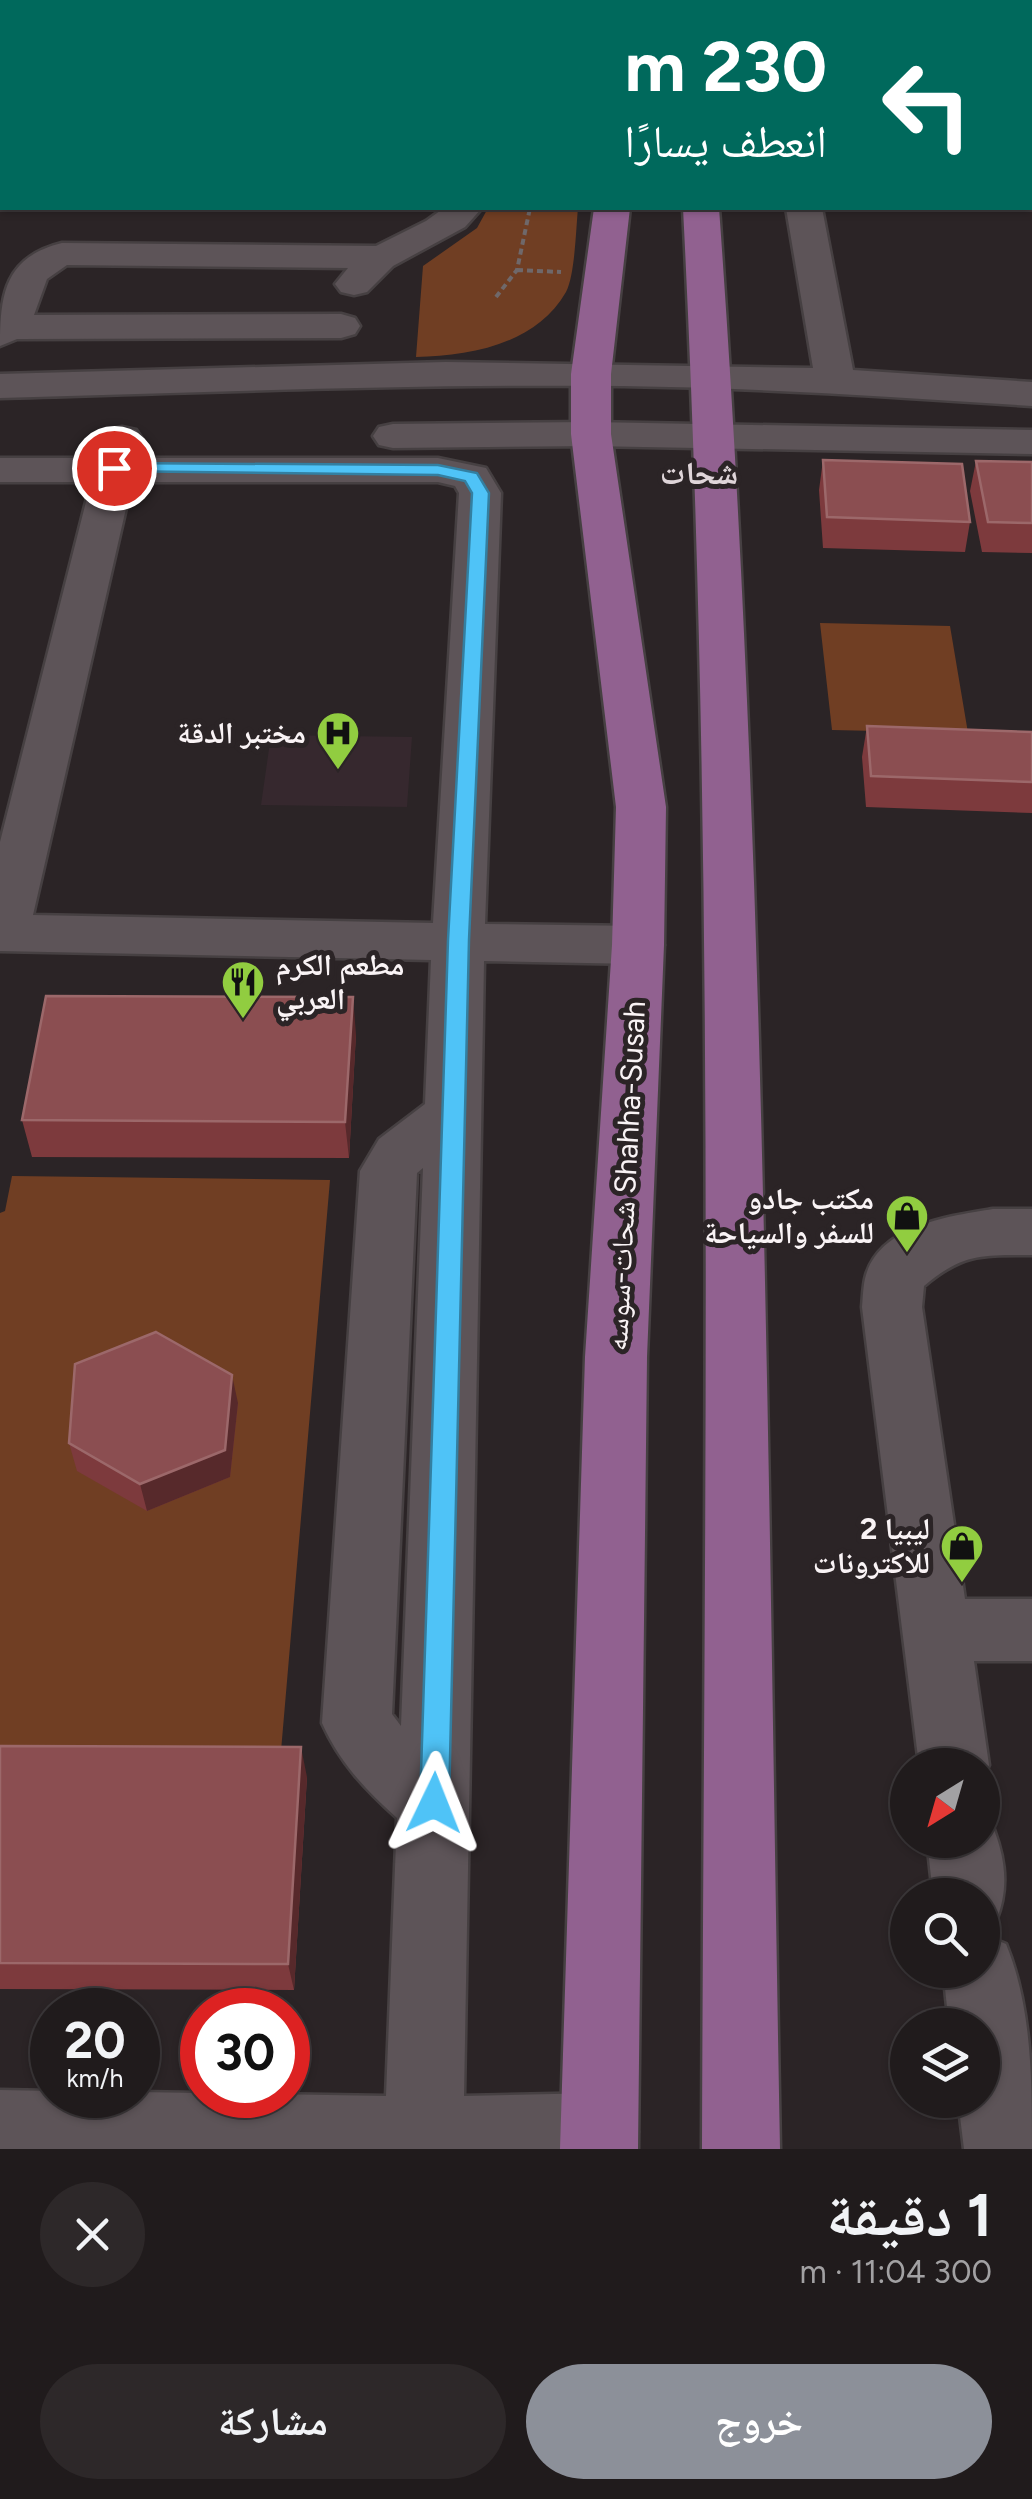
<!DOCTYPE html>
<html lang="ar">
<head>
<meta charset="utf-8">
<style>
	:root { --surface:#201b1c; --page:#2d2829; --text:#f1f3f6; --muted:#a2a1a3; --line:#3d393b; --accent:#8c9099 }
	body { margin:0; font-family:Figtree,"Noto Naskh Arabic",sans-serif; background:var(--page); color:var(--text); direction:rtl; height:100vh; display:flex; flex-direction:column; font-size:38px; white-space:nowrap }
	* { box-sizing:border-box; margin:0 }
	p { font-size:32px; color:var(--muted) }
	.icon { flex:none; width:55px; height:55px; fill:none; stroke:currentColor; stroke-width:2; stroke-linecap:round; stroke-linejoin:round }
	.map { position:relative; height:2149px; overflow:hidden; direction:ltr }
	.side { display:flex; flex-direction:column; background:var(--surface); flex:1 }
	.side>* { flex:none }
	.top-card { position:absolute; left:0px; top:0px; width:1032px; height:210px; box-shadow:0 2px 8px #0004,0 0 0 2px var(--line); direction:rtl; background:#00695c; color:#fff; overflow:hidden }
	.needle { width:65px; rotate:217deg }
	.tools { position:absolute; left:890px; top:1748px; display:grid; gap:20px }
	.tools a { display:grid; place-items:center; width:110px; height:110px; border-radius:50%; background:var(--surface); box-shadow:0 2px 8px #0004,0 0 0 2px var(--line); font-size:50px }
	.speed { position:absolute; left:30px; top:1988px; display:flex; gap:20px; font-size:50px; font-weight:700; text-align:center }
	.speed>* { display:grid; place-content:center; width:130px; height:130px; border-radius:50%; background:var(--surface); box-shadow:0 2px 8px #0004,0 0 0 2px var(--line); line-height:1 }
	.speed small { font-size:25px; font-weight:400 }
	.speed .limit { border:15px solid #d22; background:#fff; color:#111 }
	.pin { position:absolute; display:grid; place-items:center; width:85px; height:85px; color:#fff; margin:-42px; border:5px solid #fff; border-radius:50%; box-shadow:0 2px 10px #0007 }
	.me { position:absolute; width:110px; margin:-55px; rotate:2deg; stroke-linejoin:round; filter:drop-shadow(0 0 8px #0008) }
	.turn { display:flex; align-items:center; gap:35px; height:210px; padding:0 40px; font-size:45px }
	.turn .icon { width:130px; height:130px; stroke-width:2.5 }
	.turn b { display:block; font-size:70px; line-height:85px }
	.round { display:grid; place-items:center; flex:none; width:105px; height:105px; border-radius:52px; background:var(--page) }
	.headline { display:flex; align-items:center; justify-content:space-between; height:170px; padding:0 40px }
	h1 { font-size:60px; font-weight:700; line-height:75px }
	.cta { display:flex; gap:20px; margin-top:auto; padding:20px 40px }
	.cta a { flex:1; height:115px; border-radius:60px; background:var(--accent); color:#fff; font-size:40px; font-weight:700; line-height:115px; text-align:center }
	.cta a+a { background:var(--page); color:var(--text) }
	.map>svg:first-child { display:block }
	.built { fill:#36282e }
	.green { fill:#703e23 }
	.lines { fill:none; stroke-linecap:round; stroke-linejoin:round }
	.minor-casing { stroke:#464042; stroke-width:5 }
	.major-casing { stroke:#464042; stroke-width:5 }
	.path { stroke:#6f686a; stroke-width:4; stroke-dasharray:6 4; stroke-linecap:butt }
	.minor { fill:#5d5458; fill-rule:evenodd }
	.major { fill:#916190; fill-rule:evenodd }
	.wall { fill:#7d3a3d }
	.shaded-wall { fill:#57292b }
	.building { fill:#8b4e51; stroke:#9c686a; stroke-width:2.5 }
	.route { fill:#4fc3f7; stroke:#337fa1; stroke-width:2.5 }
	.labels { text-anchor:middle; stroke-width:10; stroke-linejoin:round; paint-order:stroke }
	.poi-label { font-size:30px; font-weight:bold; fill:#f9f3f5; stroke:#2b2426; text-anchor:end }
	.street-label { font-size:30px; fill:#f9f3f5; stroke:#2b2426 }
	.far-district-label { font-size:32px; font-weight:bold; fill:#dfd5d9; stroke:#2b2426 }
</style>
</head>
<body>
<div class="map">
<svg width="1032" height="2149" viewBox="0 0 1032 2149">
	<rect width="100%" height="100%" fill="#2b2426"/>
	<path class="built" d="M271,735L412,737L407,807L261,805Z"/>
	<path class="green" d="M488,208H578C576,228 575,275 566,292C536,344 471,356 416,357L423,266L477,228Z
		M820,623L950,626L968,733L832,730Z
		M12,1176L330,1180L281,1751L0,1746V1213L5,1211Z"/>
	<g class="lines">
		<g class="minor-casing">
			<path id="minor" d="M34,0H340L342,2H36Z
				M749,0H856L858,2H748Z
				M1017,0H1032V13L1030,2H1015Z
				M1030,124H1032V144H1030Z
				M444,208H482L465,227L393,266L367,292L354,295L341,292L335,284L348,268L67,265L47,279L34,315L341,314L355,318L360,326L355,334L341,338L17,339L0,346C0,294 5,257 62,243L376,246L426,221Z
				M786,208H822L853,370L1032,382V406C896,397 759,388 623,386C415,384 207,392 0,398V374L446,362L813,368Z
				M591,422L1032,430V454L591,446L393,448L379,445L373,436L379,427L393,424Z
				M122,427L136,430L142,439L138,458H438L486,468L501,493L485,924L638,926L656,932L664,945L656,958L638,964L484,961L464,2096L599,2093L627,2104L638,2132L631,2149H0V2090L52,2091V2095L138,2092L386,2096L397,1818C365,1789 340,1763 322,1723L360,1171L379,1139L425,1104L431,960L0,951V842L91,482H0V458H97L108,430ZM132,482H438L455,486L459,493L433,923L33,915ZM423,1168L401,1726L392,1714L417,1173Z
				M993,1209H1032V1255C982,1255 963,1253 924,1286L922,1307L965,1599H1032V1661H974L989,1765L982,1780V1765H919L862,1307C863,1297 863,1285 866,1275C881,1225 950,1216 993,1209Z
				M982,1813L988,1815C1004,1851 1011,1884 996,1921L982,1926V1895H933L927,1840H982Z
				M982,1934L1006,1944C1032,2007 1032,2081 1032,2149H964L958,2100H982V2025H949L943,1970H982Z"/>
		</g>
		<g class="major-casing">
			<path id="major" d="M680,0H712V2H681Z
				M594,208H630L611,374V434L666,807L664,945L647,1357L638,2149H560L585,1357L612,945L616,807L571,434V374Z
				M683,208H719C766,854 768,1502 780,2149H702C704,1502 716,854 683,208Z"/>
		</g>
		<path class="path" d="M517,270L561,272
			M496,297L517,270L530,208"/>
		<use href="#minor" class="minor"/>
		<use href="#major" class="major"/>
	</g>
	<path class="wall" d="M823,460L970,522L965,552L823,548L819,490Z
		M976,461L1032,462V553L982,552L970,491Z
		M867,726L1032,732V813L866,807L862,757Z
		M356,1034L349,1158L32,1157L22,1120Z
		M238,1403L230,1477L147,1511L77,1471L69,1443Z
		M0,1746L307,1777L294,1990L0,1989Z"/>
	<path class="shaded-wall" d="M353,997L356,1034L349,1158L345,1122Z
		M232,1375L238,1403L230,1477L147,1511L140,1484Z
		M301,1747L307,1777L294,1990L288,1964Z"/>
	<path class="building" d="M823,460L962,464L970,522L827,517Z
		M976,461L1032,462V523L988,522Z
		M867,726L1032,732V782L871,776Z
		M46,996L353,997L345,1122L22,1120Z
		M156,1332L232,1375L225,1450L140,1484L69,1443L75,1364Z
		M0,1746L301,1747L288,1964L0,1963Z"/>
	<path class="route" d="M114,463L438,465L477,473L489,493L469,940L449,1803L445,1813L434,1817L424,1813L420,1803L448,940L472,493L465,481L438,475L108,471L105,468Z"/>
	<defs>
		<g id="hospital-pin" transform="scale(2.25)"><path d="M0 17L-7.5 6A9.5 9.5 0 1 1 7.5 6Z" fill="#91cd40" stroke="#2b2426"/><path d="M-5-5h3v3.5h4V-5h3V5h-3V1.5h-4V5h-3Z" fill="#111"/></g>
		<g id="restaurant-pin" transform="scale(2.25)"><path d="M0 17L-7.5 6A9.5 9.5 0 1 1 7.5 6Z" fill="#91cd40" stroke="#2b2426"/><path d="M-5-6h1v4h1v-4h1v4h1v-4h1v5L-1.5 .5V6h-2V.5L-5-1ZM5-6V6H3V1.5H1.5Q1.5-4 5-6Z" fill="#111"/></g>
		<g id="shop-pin" transform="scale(2.25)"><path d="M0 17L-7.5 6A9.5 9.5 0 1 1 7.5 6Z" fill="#91cd40" stroke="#2b2426"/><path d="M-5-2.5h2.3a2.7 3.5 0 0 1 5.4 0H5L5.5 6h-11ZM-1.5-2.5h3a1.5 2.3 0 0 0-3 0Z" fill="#111"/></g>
	</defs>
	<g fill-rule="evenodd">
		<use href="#hospital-pin" x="338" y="733"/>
		<use href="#restaurant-pin" x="243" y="982"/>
		<use href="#shop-pin" x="907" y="1216"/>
		<use href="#shop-pin" x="962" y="1546"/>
	</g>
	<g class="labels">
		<g class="poi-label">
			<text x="306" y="743">مختبر الدقة</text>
			<text x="276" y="975" text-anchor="start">مطعم الكرم<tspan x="276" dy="34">العربي</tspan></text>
			<text x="874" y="1209">مكتب جادو<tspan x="874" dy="34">للسفر والسياحة</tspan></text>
			<text x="930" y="1539">ليبيا 2<tspan x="930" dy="34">للاكترونات</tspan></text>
		</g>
		<g class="street-label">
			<text transform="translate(626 1176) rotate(-87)" y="10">شحات-سوسه Shahha-Susah</text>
		</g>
		<g class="far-district-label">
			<text x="699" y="484">شحات</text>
		</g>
	</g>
</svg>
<div class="tools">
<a><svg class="needle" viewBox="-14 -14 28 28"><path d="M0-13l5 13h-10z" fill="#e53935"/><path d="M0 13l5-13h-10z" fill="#a2a1a3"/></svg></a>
<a><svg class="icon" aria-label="search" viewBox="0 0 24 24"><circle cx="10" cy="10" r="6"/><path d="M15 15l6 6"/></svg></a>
<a><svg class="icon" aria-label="layers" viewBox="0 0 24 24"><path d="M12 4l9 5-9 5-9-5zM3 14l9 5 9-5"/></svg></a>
</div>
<div class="speed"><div>20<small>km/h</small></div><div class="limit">30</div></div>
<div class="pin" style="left:114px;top:468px;background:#d93025"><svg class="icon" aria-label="arrive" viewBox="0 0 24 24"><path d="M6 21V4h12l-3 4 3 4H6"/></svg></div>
<svg class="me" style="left:434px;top:1803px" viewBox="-20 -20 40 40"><path d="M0-17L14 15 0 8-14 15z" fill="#4fc3f7" stroke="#fff" stroke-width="4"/></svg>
<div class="top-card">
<div class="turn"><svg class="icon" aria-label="left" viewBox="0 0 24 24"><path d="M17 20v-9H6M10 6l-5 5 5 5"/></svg><div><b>230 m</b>انعطف يسارًا</div></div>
</div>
</div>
<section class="side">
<div class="headline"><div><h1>1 دقيقة</h1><p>300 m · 11:04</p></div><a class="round"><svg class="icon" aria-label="close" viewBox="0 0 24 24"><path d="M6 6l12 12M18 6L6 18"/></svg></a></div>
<div class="cta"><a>خروج</a><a>مشاركة</a></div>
</section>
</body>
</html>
